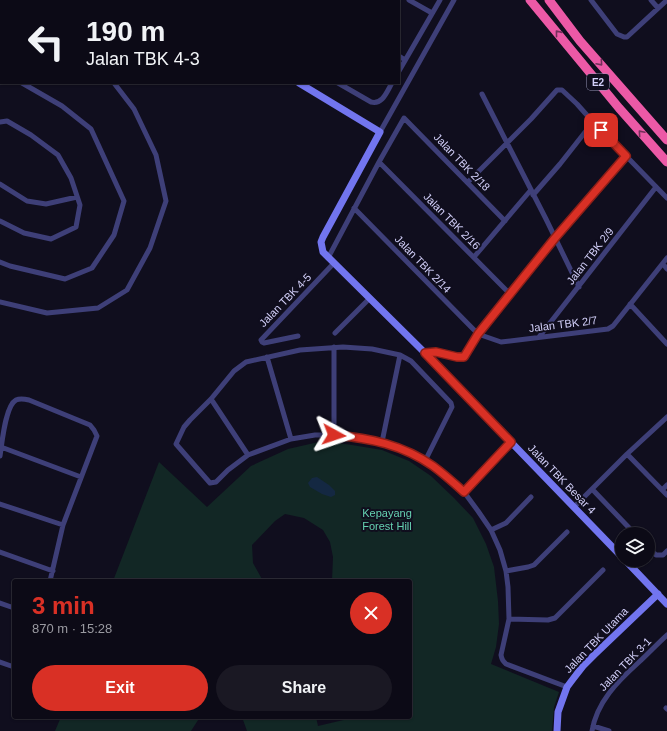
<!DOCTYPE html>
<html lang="en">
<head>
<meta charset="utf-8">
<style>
	:root { --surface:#0c0a16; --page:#1a1823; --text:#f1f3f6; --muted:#9a9aa1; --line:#2c2b35; --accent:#d93025 }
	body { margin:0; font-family:Arial,sans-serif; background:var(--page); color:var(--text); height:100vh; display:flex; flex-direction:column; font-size:15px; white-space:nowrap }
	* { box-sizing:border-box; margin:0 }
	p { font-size:13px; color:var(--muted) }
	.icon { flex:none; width:22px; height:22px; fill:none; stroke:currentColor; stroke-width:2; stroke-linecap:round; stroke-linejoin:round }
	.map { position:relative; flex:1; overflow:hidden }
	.details { position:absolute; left:12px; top:579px; width:400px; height:140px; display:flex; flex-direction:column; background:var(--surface); border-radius:4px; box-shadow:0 1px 3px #0004,0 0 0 1px var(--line) }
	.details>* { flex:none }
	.guide { position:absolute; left:0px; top:0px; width:400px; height:84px; box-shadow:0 1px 3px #0004,0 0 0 1px var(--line); background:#0c0a16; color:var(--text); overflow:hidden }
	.controls { position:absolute; left:615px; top:527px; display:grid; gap:8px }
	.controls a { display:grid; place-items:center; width:40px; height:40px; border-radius:50%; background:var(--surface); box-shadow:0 1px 3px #0004,0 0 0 1px var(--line); font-size:20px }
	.pin { position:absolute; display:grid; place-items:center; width:34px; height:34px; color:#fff; margin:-17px; border-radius:8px; box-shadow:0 2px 6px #0006 }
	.me { position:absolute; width:44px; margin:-22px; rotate:95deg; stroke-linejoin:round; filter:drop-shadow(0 0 3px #0008) }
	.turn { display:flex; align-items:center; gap:14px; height:84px; padding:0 20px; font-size:18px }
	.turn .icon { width:52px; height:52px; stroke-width:2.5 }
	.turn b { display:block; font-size:28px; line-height:34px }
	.round { display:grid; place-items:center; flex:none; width:42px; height:42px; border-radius:21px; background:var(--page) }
	.headline { display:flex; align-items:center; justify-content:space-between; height:68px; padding:0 20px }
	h1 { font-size:24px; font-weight:700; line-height:30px; color:var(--accent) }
	.action { display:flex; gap:8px; margin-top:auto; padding:8px 20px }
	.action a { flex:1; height:46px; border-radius:24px; background:var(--accent); color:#fff; font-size:16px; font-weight:700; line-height:46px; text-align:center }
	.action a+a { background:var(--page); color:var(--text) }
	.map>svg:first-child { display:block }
	.green { fill:#122725 }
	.water { fill:#142842 }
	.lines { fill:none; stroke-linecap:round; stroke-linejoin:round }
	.street { stroke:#3e3f78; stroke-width:5 }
	.secondary { stroke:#7275ef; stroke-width:7 }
	.highway { stroke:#ec59a6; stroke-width:9 }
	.oneway { stroke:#73305b }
	.route-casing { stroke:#8d1f18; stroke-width:10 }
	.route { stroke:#d93025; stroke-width:7 }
	.labels { text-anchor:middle; stroke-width:4; stroke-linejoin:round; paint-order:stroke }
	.shield { fill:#100e1e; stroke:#9896b8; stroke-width:1 }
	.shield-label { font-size:10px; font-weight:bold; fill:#d3d0fa }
	.street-label { font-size:11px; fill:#d3d0fa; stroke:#100e1e }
	.park-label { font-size:11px; fill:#65d1b1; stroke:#100e1e }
</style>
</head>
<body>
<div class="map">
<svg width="667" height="731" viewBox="0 0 667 731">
	<rect width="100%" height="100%" fill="#100e1e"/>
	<path class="green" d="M323,441L352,445L382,450L409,461L431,476L454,498L473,518L486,544L494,567L498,601L499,624L496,647L491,664L559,692L554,707L552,731H247L242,717H316L318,726L352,718V717H410V581H332L333,557L330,542L323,530L304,518L285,514L275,521L252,545L253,563L263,581H113L159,462L207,507L251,466L288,449Z
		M61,717H200L191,731H55Z"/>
	<path class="water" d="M317,477L329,485L335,491V495L331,497L322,494L310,487L308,483L312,478Z"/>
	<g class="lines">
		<path class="street" d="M198,0L199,1
			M306,0L307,1
			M409,0L432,13
			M591,0L617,34L624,37H627L667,0
			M651,0L658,8
			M236,1L237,0
			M0,34H1
			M399,56L405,60
			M399,71L440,0
			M0,82H1
			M338,83L371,102C383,105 387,91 392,83
			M482,94L546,219L579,287
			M0,122L7,121L31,135L58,155L71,178L80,205L76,227L51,239L24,233L0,221
			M380,132L454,0
			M379,162L510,294
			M468,182L531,119L557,90H562L577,104L593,122L667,198
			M0,184L27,201L46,204L77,197
			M533,195L560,164L593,122
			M354,208L478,334L501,342L608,329L613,326L667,258
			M474,257L530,191
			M328,258L379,162L404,118L505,221
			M0,262L10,266L65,279L92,268L114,235L124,201L91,129L62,106L22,83
			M663,264L667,269
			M0,302L47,313L98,308L127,290L150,248L166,201L156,155L134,109L114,83
			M630,304L667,344
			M335,333L370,298
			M298,336L264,343L262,342L261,340L334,263
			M539,337L656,187
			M334,347V435
			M425,353L436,352L457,357H464L478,334L555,238L626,156
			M267,357L291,439
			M211,399L248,455
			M382,442L400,355
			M1,447L81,477
			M627,454L667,495
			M0,456C2,444 5,406 16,400C20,398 25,399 29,400L90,425L94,430L97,436L63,525L50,581
			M425,461L452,407L451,403L411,361L400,355L372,349L343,347L300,350L246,362L234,371L211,399L190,420L184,427L176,444L210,483L216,482L228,470L248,455L291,439L315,435H334L364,438L392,446L425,461L444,475L464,492L478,511L491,530L500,550L506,571L508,587L509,619L501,655C502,660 503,661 506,664L567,687
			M592,489L635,534
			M662,490L667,485
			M464,492L511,442
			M0,504L63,525
			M574,507L627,454L667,417
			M491,530L506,523L531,497
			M648,547L656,555H663L667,551
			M0,552L53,571
			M506,571L528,567L534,565L567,532
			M0,603L14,608
			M509,619L548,620L555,618L603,570
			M0,662L14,667
			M666,708L667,709
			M593,726L609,731
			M592,731C597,702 617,682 638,663C648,654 657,644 667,635"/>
		<path class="secondary" d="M159,0L161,1
			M299,83L380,132L323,237L321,242L323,252L425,353L622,557
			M625,560L667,604
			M557,731L558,712L567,687L573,679L583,666L594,655L658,594"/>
		<path class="highway" d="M530,0L619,108L667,162
			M549,0L580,41L667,140"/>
	</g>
	<defs><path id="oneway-chevron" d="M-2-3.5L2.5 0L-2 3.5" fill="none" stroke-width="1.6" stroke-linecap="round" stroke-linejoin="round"/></defs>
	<g class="oneway">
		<use href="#oneway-chevron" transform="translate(558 33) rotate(-129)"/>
		<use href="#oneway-chevron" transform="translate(600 63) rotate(49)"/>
		<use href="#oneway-chevron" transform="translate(641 133) rotate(-131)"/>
	</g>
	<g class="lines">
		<g class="route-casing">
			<path id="route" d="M334,435C370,438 403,445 433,466C444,474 454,483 464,492L511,442L425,353L436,352L457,357H464L478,334L555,238L626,156L601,130"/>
		</g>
		<use href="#route" class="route"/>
	</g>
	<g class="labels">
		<rect class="shield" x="587" y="74" width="22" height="16" rx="3"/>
		<g class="shield-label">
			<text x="598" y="86">E2</text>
		</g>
		<g class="street-label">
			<text transform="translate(462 162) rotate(46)" y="4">Jalan TBK 2/18</text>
			<text transform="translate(452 221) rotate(45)" y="4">Jalan TBK 2/16</text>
			<text transform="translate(590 256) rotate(-52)" y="4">Jalan TBK 2/9</text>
			<text transform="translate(423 264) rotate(46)" y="4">Jalan TBK 2/14</text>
			<text transform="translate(285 300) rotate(-46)" y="4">Jalan TBK 4-5</text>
			<text transform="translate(563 324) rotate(-7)" y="4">Jalan TBK 2/7</text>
			<text transform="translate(562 479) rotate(46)" y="4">Jalan TBK Besar 4</text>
			<text transform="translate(596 640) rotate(-46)" y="4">Jalan TBK Utama</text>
			<text transform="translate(625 664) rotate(-46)" y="4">Jalan TBK 3-1</text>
		</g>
		<g class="park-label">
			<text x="387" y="517">Kepayang<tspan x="387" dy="13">Forest Hill</tspan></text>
		</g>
	</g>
</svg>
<div class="controls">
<a><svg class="icon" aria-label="layers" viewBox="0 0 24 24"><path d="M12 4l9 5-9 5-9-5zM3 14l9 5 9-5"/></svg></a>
</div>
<div class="pin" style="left:601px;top:130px;background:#d93025"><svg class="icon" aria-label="arrive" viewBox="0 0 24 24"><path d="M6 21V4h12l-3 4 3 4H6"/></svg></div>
<svg class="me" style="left:334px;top:435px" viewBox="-20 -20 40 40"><path d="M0-17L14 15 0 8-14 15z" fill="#d93025" stroke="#fff" stroke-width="4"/></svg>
<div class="guide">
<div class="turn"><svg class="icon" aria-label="left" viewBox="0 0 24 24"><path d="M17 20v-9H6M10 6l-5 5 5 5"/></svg><div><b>190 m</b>Jalan TBK 4-3</div></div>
</div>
<section class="details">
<div class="headline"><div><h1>3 min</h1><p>870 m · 15:28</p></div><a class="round" style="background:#d93025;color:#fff"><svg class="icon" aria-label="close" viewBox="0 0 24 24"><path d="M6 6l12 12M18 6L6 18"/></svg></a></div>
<div class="action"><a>Exit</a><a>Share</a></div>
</section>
</div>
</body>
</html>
